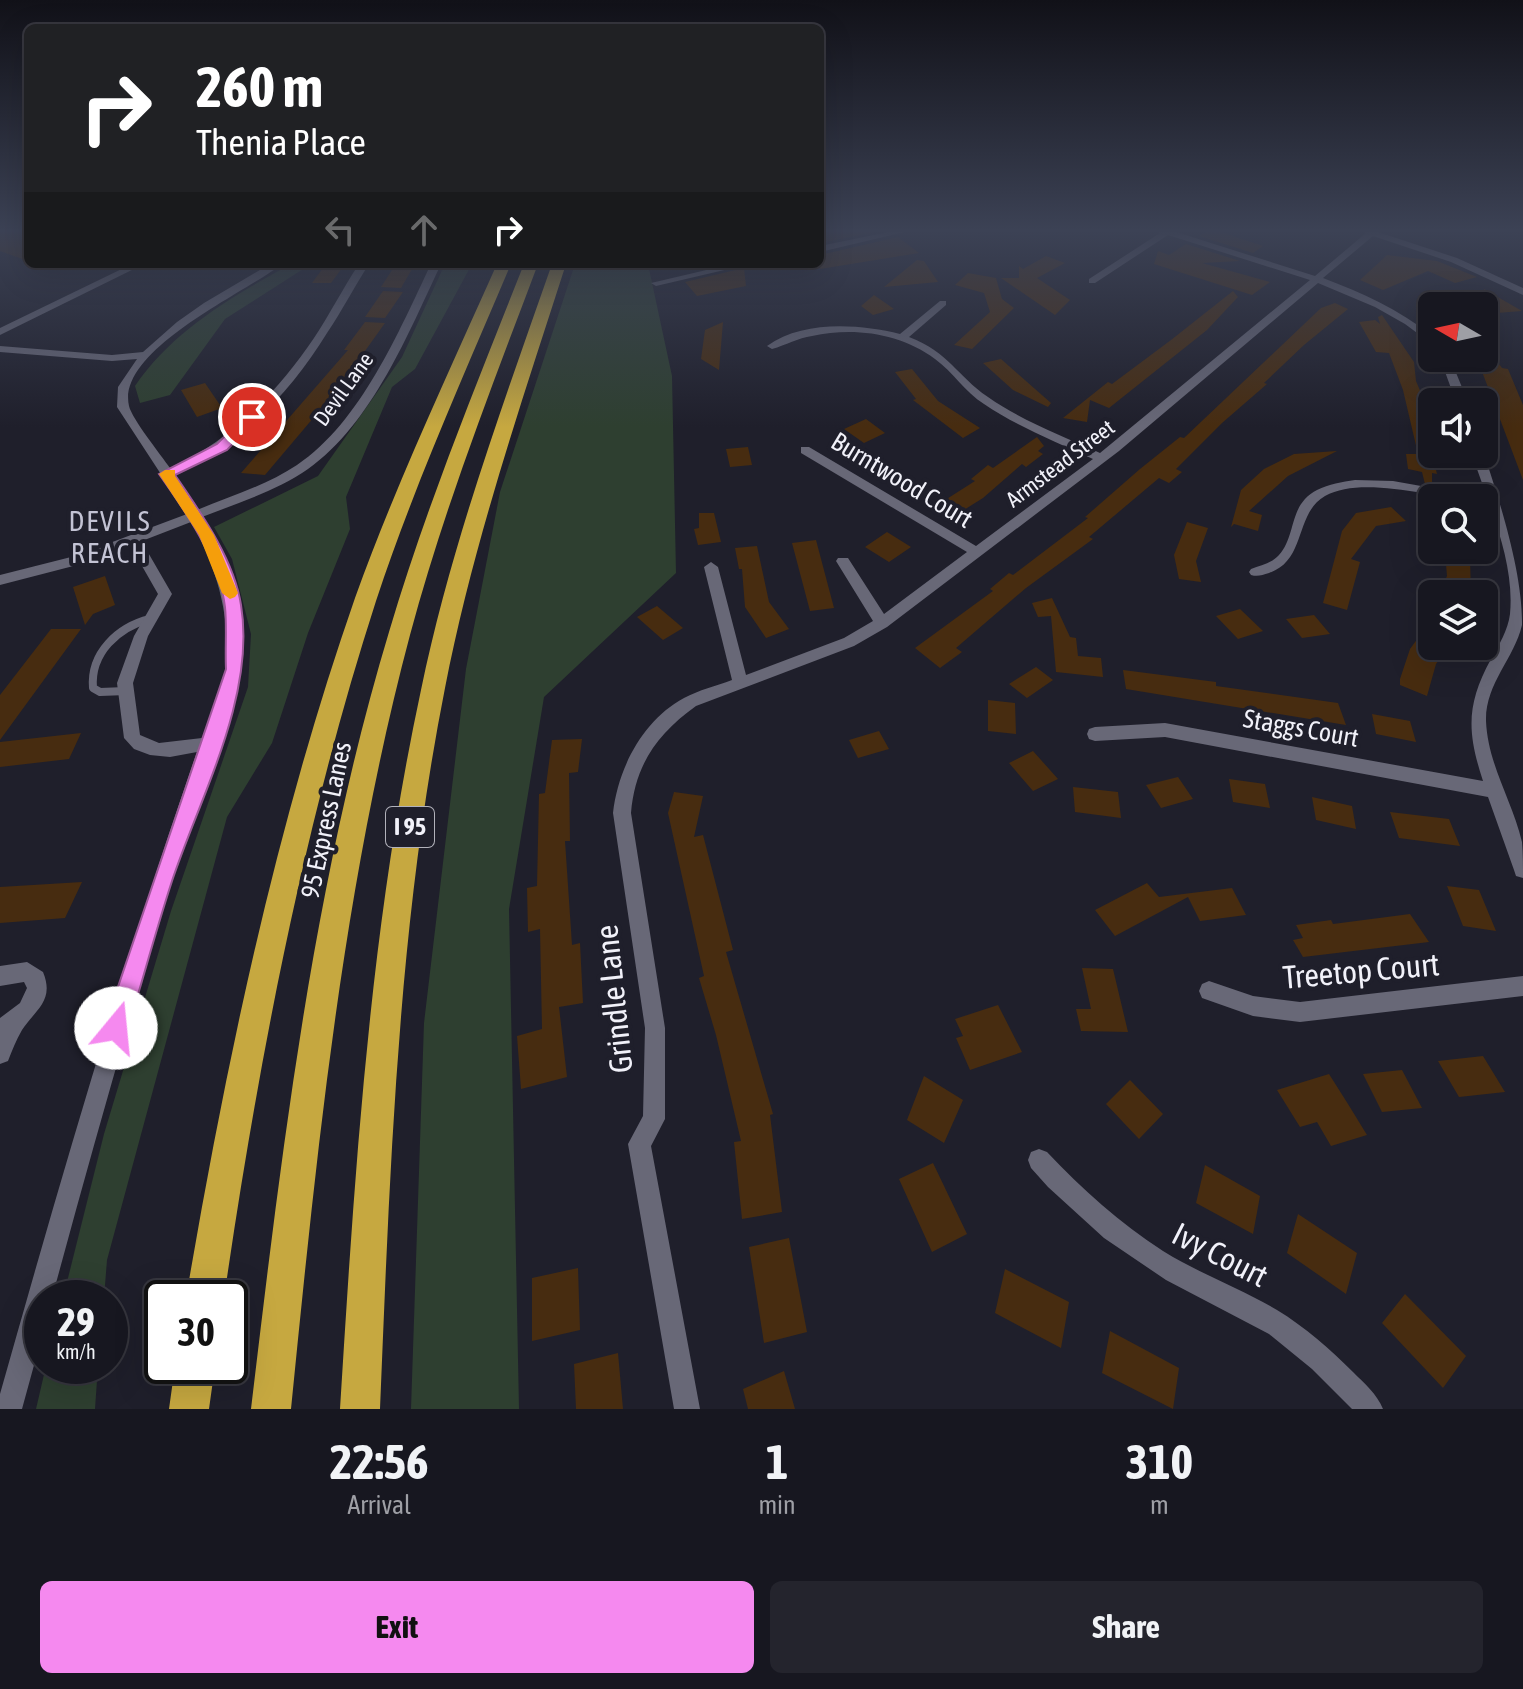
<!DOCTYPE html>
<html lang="en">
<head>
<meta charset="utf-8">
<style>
	:root { --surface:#171720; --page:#24242d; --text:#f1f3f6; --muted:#9e9fa5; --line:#36363e; --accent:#f589ef }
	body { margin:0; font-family:"Asap Condensed",sans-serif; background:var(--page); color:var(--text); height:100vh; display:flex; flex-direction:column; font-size:30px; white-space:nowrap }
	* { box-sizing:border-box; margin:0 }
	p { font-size:26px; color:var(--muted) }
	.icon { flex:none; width:44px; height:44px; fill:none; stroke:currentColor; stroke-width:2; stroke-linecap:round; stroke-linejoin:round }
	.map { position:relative; height:1409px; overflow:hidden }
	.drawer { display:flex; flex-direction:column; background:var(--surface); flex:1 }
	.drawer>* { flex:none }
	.guide { position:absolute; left:24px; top:24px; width:800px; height:244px; border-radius:12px; box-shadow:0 8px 32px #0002,0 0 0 2px var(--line); background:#202124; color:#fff; overflow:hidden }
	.needle { width:52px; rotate:279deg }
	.controls { position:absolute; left:1418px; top:292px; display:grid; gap:16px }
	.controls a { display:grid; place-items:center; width:80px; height:80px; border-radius:12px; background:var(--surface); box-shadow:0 8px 32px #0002,0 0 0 2px var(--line); font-size:40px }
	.speed { position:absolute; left:24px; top:1280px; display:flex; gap:16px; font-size:40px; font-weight:700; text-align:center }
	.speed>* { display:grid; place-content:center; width:104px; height:104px; border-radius:50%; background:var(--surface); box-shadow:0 8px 32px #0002,0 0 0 2px var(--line); line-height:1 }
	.speed small { font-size:20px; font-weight:400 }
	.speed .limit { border:4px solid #111; border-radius:12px; background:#fff; color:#111 }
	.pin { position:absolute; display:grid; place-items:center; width:68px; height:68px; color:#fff; margin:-34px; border:4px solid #fff; border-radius:50%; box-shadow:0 2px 8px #0007 }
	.me { position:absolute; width:88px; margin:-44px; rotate:17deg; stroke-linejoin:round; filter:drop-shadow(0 0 6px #0008) }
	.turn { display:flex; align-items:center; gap:28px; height:168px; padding:0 40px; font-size:36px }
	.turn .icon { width:104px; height:104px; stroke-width:2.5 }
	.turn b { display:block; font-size:56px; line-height:68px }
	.lanes { display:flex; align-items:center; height:76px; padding:0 40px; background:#0003; justify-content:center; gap:40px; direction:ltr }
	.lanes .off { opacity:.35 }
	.eta { display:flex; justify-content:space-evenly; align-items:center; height:136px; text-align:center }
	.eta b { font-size:48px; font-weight:700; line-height:56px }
	.button { display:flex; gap:16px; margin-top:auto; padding:16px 40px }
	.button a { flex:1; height:92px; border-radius:12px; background:var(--accent); color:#111; font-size:32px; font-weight:700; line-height:92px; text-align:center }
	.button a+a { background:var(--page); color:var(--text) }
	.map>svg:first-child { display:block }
	.green { fill:#2e3f30 }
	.building { fill:#472c10 }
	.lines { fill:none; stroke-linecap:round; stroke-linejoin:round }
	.lane { stroke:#686877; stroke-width:8 }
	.street { fill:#686877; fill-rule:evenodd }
	.highway { fill:#c6a840; fill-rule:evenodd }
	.route { fill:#f589ef; stroke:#9f599b; stroke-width:2 }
	.slow { fill:#f59e0b }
	.labels { text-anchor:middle; stroke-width:8; stroke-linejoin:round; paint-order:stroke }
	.far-street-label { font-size:22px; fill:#f1f1f9; stroke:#1f1f2b }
	.shield { fill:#1f1f2b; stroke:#b2b2bb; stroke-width:2 }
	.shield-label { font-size:24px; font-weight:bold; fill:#f1f1f9 }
	.street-label { font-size:26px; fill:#f1f1f9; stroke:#1f1f2b }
	.neighbourhood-label { font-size:28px; letter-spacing:2px; fill:#c3c3d4; stroke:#1f1f2b }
	.near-street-label { font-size:32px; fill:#f1f1f9; stroke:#1f1f2b }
</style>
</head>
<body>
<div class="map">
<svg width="1523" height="1409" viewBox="0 0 1523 1409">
	<rect width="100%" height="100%" fill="#1f1f2b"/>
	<path class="green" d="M291,264H311L225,319L170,395L140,403L135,386C173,330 233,296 291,264Z
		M445,264H472L415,369L392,387L346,497L350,529L308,633L272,743L227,817L107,1260L104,1298H63L104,1134L171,911L248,687L251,634L232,559L214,527L318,476L402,357Z
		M575,264H648L672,376L676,573L544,697L509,909L519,1409H411L424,1023L466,669L500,492Z
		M46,1366H98L95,1409H36Z"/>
	<path class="building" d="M0,230H28V261L0,251Z
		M820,230H885L820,243Z
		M1210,230H1215L1263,246L1253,253L1199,236Z
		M898,237L919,253L820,269V255Z
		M1186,244L1240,261L1202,263L1270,282L1252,295L1154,264L1158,251L1169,255Z
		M1387,255L1437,261L1477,277L1455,283L1428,271L1383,290L1360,280Z
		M1046,256L1065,263L1037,278L1070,300L1055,315L1001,278H1019V266L1023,269Z
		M917,260L924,261L938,282L884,287Z
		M326,264H345L331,283H312Z
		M396,264H415L401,288L381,287Z
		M744,268L746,286L697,296L685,282Z
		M968,273L996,278L1002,299L1014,308L972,349L954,345L990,312L984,293L955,285Z
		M1484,289L1522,311L1484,314Z
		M383,291L403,292L385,318L365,317Z
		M1233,291L1238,297L1207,330L1109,408L1090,400L1087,422L1063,418L1108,382L1112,384L1171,340Z
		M874,295L894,309L873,315L861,306Z
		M1335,303L1348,309L1304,345L1264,383L1267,384L1222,423L1176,469L1182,472L1169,483L1159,478L1089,537L1093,539L1026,588L956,648L962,652L940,668L915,648L993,591L990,589L1009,573L1013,575L1088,518L1085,517L1140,469L1180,437L1184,438L1321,308Z
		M1382,315L1414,362L1416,381L1432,419V454L1437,474L1432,473V485L1425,484L1422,472L1408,469L1406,454H1418L1403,390L1389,353L1376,352L1359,322L1375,320L1380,324L1378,317Z
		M365,322L385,323L360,358H364L265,475L241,473L348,350H344Z
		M723,322L719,370L701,359L705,330Z
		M1484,344L1502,368L1508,369L1523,405V480L1478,361L1484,362Z
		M1001,359L1051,403L1048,407L1013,390L983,363Z
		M912,369L938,401L980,428L963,438L913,400L916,399L895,372Z
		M205,383L222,408L197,417L181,390Z
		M866,419L885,433L864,443L844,429Z
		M1037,437L1044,446L1038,451L1043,454L1026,467L1022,464L983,498L959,513L942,502L975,481L971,479L988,465L993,468Z
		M748,447L752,465L730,467L726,449Z
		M1337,451L1288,476L1249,511L1262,515L1258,531L1234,524L1231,527L1241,490L1264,469L1294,454Z
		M1391,507L1406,521L1376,526L1351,559L1360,562L1347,610L1323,603L1342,531L1356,513Z
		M699,513H714L721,542L698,545L694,529L699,528Z
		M1187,522L1208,528L1196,561L1201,582L1179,579L1174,555Z
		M887,532L911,547L889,562L865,547Z
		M816,540L834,608L810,611L792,543Z
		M757,546L769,602L789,629L766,638L745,607L742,569H739L735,548Z
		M1445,552L1470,558L1471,594H1439L1447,576Z
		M105,576L115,605L93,614L85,625L73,587Z
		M1052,598L1070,637L1076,638L1078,656L1101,658L1103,677L1056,672L1051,616L1038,617L1032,603Z
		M657,606L683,628L663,640L637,617Z
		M1240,609L1263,631L1238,639L1216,616Z
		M1314,615L1330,634L1302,638L1286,619Z
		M1432,619V646H1449L1436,664L1427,696L1400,685V679L1410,649Z
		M51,629H81L0,740V695Z
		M1036,667L1053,680L1027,698L1009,684Z
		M1123,670L1216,682V686L1338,703L1346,725L1126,689Z
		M988,700L1015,703L1016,734L988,731Z
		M1372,714L1410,721L1416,742L1376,734Z
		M879,731L889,749L858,758L849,740Z
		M81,733L69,759L0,767V742Z
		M582,739L578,772L569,773L570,841H565L572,945L580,943L583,1003L559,1007L567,1077L521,1089L517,1036L542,1029L540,929L528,932L527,888L537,886L539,794L545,793L552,740Z
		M1033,751L1058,779L1033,791L1009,763Z
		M1178,777L1193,799L1161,808L1146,785Z
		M1229,779L1265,784L1270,808L1233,802Z
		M1073,787L1118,792L1121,818L1075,812Z
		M674,792L703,796L694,837L703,835L733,950L726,952L773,1114L770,1115L782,1212L742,1219L734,1142L741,1141L716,1035L699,978L704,976L668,813Z
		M1312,797L1352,806L1356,829L1316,820Z
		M1390,812L1449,819L1460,846L1399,838Z
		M82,882L65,918L0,923V887Z
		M1147,883L1159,897L1232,888L1246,915L1200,921L1188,897L1115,936L1095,910Z
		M1447,886L1479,890L1496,931L1463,926Z
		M1410,914L1429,942L1303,957L1293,940L1303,938L1296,925L1331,920L1333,924Z
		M1082,968L1113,969L1128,1032L1081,1031L1076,1009H1091Z
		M998,1005L1022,1052L970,1070L956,1038L963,1036L955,1019Z
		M1483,1056L1505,1092L1459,1097L1438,1061Z
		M1402,1070L1422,1108L1382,1112L1363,1074Z
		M1329,1074L1348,1104L1367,1135L1331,1146L1317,1122L1300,1127L1277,1090Z
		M924,1076L963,1100L944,1143L907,1120Z
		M1130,1080L1163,1114L1139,1139L1106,1104Z
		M933,1163L967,1234L932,1252L899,1179Z
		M1205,1165L1260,1196L1253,1234L1196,1203Z
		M1298,1214L1357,1253L1346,1294L1287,1253Z
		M789,1238L807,1332L764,1343L749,1247Z
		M578,1268L580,1330L532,1341V1278Z
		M1005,1269L1069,1302L1061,1348L995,1313Z
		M1405,1294L1466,1356L1443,1388L1382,1323Z
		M1110,1331L1179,1368L1173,1409L1102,1373Z
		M618,1353L623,1409H576L574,1364Z
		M784,1371L795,1409H748L743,1389Z"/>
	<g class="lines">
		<path class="lane" d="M126,691L100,692L93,688C90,653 118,627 150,619"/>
		<path class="street" d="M898,230H913L820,252V246Z
			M1155,230H1170L1315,276L1366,233L1361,230H1379L1378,232L1457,258L1523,288V295L1451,262L1373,236L1323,278C1362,293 1399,309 1432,336V344L1405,324L1375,307L1318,283L1119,451L887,627L854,646L696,706C657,734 635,765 631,813L665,1028V1119L651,1146L700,1409H674L628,1144L643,1116L645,1028L613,813C618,768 643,720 684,698C699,690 716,686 732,680L704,567L711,562L718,567L746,675L844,638L873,621L836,561L838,558H848L884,614L967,552L801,453V447H809L976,546L1093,459C1056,442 1018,427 984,404C965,392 953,372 935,359C900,333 854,327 812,336C798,338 786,345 772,349L767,346C803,320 859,324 900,334L940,301H946V305L909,337C950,353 956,375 988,397C1022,421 1063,436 1100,453L1310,280L1168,235L1095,283H1089V279L1160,233Z
			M132,264H144L0,335V328Z
			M270,264H282C247,292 116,350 129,406C132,419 161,455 170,468C230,442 278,391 314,338C330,314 343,288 359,264H369C354,287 342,311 327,333C290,393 240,446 175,475L197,510C231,496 267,485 297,465C361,422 399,331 431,264H441C409,332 372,424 308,469C276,491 238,503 202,517C226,557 250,623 241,670C237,693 225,718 218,740L219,743L215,748C154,930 102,1113 52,1298H42V1336L22,1409H0V1394C61,1178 123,964 197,752L170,757L150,755L134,749L124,738L117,683L134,636L158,594L134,552L136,549H146L172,594L148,636L133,683L140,735L159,743L202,738C210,716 224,690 226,666C231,617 216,564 191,522L85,563L0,585V575L75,556L187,514L117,407L118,387L137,359L112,361L0,352V346L112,355L143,352L177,322L204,303Z
			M732,264H750L656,286L651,283Z
			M1440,358H1450L1468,402H1456Z
			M1472,454H1484C1500,502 1523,574 1522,625C1514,659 1485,684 1486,721C1488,765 1512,800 1522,842C1523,853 1523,867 1523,878L1516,876L1514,870L1488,797L1165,737L1095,741L1089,739L1087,734L1089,729L1095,727L1165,723L1483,781C1467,732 1466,705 1491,659C1499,645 1508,630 1510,614C1515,560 1488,504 1472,454Z
			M1355,480L1393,481L1466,494L1472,498C1430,498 1362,475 1325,496C1294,514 1307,560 1269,573C1262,575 1258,577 1251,575L1249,572L1251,569C1261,565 1272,563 1279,555C1297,535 1288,505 1317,490C1329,484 1342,482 1355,480Z
			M27,962L43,972C55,1001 35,1010 22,1030C16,1040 12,1051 8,1061L0,1064V1018L20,1003L27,988L24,982L0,986V966Z
			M1523,976V996L1300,1022L1253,1016L1202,998L1199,991L1202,984L1209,981L1253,996L1300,1002Z
			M1039,1149L1047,1152C1082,1189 1120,1223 1163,1251C1200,1274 1240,1288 1277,1310C1305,1327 1330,1349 1353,1372C1364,1383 1377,1394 1383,1409H1352L1312,1369L1269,1334L1166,1280L1104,1238L1048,1187L1031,1168L1028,1160L1031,1152Z"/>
		<path class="highway" d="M497,264H511C464,375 414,486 376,601C303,827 258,1064 224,1298H186C226,1063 276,824 355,598C396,484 448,374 497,264Z
			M524,264H538C492,386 444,508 410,635C343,887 317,1149 291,1409H251C282,1149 313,884 389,632C426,507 476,385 524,264Z
			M552,264H566C521,404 473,544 445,688C398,925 390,1168 380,1409H340C355,1168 370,927 421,690C451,545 503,404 552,264Z
			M175,1366H215L209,1409H169Z"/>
	</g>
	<linearGradient id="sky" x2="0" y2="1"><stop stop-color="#111118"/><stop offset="0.54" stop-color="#3c4255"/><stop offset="1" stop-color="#3c4255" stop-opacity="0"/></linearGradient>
	<rect width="1523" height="427" fill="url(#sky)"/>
	<path class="route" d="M247,414L259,417L227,450L175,475C201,513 234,559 241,605C256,696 200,797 172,881C156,930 143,979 128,1028L125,1036L116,1040L108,1036L104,1028L226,669C225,648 227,627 225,607C219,559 186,512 159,474L217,444Z"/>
	<path class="slow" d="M165,470H175V476L214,535L238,593L235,597L230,599L222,593L199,535L159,474Z"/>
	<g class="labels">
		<g class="far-street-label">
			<text transform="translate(343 389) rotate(-54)" y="8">Devil Lane</text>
			<text transform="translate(1060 463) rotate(-37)" y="8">Armstead Street</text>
		</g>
		<rect class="shield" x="386" y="807" width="48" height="40" rx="6"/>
		<g class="shield-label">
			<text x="410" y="835">I 95</text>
		</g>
		<g class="street-label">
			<text transform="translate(902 480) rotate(31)" y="9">Burntwood Court</text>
			<text transform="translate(1301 728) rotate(10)" y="9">Staggs Court</text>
			<text transform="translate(326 820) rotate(-78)" y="9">95 Express Lanes</text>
		</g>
		<g class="neighbourhood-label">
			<text x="110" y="531">DEVILS<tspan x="110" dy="32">REACH</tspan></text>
		</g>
		<g class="near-street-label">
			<text transform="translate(1361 971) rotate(-5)" y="11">Treetop Court</text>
			<text transform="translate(614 999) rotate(-96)" y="11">Grindle Lane</text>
			<text transform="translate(1220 1255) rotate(27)" y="11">Ivy Court</text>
		</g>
	</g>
</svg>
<div class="controls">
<a><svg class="needle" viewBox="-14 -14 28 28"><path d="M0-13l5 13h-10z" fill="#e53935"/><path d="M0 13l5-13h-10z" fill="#9e9fa5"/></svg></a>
<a><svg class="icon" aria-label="sound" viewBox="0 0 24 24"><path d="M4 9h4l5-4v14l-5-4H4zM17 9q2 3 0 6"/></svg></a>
<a><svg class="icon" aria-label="search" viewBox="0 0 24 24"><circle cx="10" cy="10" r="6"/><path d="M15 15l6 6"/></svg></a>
<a><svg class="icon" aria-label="layers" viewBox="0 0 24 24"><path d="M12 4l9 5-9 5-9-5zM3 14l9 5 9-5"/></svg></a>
</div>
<div class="speed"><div>29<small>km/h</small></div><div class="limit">30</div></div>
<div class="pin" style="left:252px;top:417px;background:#d93025"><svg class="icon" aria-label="arrive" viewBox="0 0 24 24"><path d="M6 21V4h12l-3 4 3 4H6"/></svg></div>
<svg class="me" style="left:116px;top:1028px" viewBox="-20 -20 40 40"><circle r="19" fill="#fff"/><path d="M0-13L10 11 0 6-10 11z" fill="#f589ef"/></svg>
<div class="guide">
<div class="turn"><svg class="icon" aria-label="right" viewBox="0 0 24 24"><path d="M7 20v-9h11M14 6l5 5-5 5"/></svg><div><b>260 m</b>Thenia Place</div></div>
<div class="lanes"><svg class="icon off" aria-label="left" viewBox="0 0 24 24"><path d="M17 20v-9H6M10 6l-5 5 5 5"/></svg><svg class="icon off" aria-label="ahead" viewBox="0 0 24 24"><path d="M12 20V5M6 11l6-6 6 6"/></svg><svg class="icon" aria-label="right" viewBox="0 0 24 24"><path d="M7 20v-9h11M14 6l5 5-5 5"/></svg></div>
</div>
</div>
<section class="drawer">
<div class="eta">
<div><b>22:56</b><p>Arrival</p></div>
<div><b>1</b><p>min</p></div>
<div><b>310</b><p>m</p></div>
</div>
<div class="button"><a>Exit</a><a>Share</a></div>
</section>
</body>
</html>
